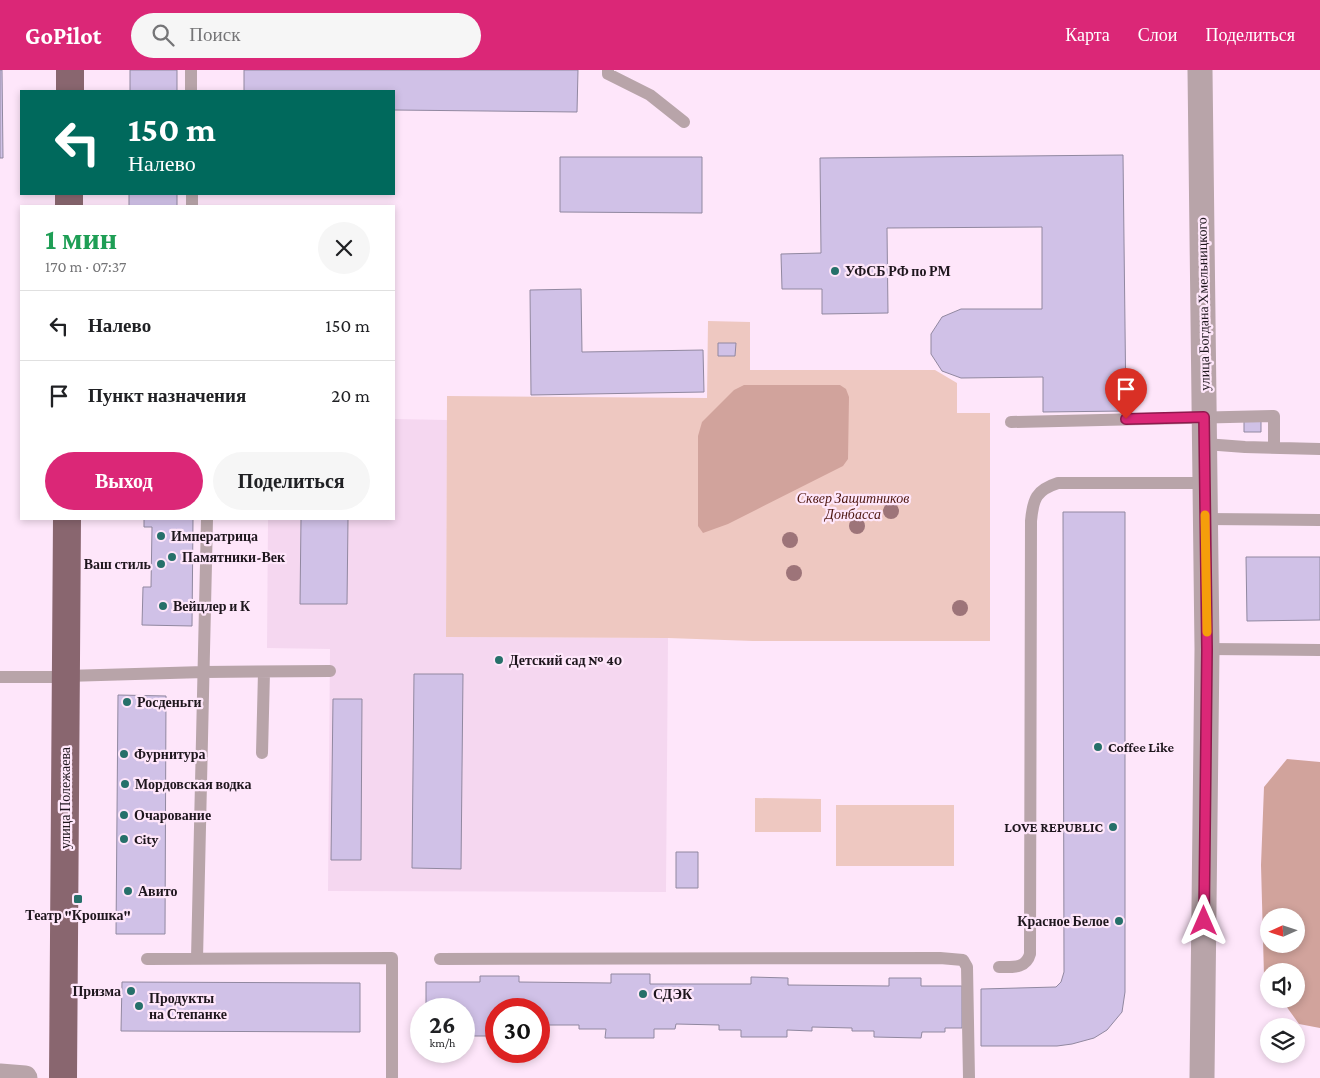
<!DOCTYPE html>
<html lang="ru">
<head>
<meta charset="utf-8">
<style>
	:root { --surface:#fff; --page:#f6f6f6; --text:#202124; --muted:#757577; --line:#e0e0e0; --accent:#db2777 }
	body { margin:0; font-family:"Crimson Pro",serif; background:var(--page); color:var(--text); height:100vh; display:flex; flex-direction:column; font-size:19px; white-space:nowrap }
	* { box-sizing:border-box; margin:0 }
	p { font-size:16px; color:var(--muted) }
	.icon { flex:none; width:28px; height:28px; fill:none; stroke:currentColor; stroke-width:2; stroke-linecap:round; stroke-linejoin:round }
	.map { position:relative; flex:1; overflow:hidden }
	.drawer { position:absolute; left:20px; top:135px; width:375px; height:315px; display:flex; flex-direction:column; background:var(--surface); border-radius:0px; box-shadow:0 2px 8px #0003 }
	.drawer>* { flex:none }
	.hud { position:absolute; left:20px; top:20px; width:375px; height:105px; border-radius:0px; box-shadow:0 2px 8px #0003; background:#00695c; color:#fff; overflow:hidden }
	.needle { width:32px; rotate:267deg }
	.controls { position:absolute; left:1260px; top:838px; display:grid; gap:10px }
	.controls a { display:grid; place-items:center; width:45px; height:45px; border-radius:50%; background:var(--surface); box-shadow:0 2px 8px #0003; font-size:25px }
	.speed { position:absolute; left:410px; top:928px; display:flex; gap:10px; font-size:25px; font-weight:700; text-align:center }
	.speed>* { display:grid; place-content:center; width:65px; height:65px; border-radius:50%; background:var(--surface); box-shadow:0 2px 8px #0003; line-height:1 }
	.speed small { font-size:12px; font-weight:400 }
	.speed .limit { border:8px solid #d22; background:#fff; color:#111 }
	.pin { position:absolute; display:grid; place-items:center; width:42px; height:42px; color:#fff; margin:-51px -21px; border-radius:50% 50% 50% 0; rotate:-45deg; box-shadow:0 0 5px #0007 }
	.pin .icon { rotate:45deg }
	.me { position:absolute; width:55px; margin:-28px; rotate:0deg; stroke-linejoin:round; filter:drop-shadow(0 0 4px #0008) }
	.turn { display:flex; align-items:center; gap:18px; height:105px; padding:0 25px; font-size:22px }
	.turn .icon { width:65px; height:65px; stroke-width:2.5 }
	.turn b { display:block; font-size:35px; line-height:42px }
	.round { display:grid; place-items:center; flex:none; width:52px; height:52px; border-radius:26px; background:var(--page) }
	.head { display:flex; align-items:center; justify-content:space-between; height:85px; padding:0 25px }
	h1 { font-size:30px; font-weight:700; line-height:38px; color:#1e9e55 }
	.button { display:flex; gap:10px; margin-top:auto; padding:10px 25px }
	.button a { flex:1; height:58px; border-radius:30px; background:var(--accent); color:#fff; font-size:20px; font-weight:700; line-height:58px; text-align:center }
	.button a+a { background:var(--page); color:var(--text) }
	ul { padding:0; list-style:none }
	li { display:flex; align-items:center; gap:15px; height:70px; padding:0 25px; border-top:1px solid var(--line) }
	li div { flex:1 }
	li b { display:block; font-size:19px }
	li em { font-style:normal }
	header { display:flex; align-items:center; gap:30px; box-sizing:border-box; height:70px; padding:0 25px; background:var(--accent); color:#fff }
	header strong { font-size:24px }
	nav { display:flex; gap:28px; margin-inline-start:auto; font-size:18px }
	.search { width:350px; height:45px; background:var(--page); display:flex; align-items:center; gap:12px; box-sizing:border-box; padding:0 18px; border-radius:28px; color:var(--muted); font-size:19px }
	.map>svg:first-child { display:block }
	.built { fill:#f5d7f0 }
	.green { fill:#eec8c1 }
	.forest { fill:#d1a39c; fill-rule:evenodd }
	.building { fill:#d0c1e7; stroke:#9188a0 }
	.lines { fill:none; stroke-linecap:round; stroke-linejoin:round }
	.service { stroke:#b8a4a9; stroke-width:12 }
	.minor { stroke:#b8a4a9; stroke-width:25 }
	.primary { stroke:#89666f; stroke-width:28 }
	.tree { fill:#9d7479 }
	.route-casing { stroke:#8e194d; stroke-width:12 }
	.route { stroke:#db2777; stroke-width:9 }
	.slow { stroke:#f59e0b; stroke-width:9 }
	.poi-dot { fill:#26706a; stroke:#fee6fa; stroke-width:2 }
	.labels { text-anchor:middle; stroke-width:4.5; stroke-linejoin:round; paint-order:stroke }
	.poi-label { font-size:14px; font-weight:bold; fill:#1e161d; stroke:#fee6fa; text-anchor:start }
	.street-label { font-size:14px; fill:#1e161d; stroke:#fee6fa }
	.park-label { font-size:14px; font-style:italic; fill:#4e1710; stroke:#fee6fa }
</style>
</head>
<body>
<header>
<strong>GoPilot</strong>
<div class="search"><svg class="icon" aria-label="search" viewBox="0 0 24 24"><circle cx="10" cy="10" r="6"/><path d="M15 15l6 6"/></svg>Поиск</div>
<nav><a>Карта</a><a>Слои</a><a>Поделиться</a></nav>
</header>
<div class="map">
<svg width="1320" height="1008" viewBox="0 0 1320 1008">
	<rect width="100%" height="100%" fill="#fee6fa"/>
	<path class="built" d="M394,349L447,350L446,567L668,568L666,822L328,821L330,579L267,578L268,449H394Z"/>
	<path class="green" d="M708,251L750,252V300H935L957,313V343H990V571H753L668,568L446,567L447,326L707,328Z
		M755,728L821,729V762H755Z
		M836,735H954V796H836Z"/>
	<path class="forest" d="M744,315H840L846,319L849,327L848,389L843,396L728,454L703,463L698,456V366L702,352L734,320Z
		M1287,689L1320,692V958L1299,954L1281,929H1296V901H1269V912L1264,906L1261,795L1264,717ZM1269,846H1296V874H1269Z"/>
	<path class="building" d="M0,0H2L3,88H0Z
		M130,0H177V21H130Z
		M244,0H578L577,42L394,40V21H244Z
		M1123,85L1126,341L1043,342V307L961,308L942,301L931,284V264L942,247L961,239H1042V157L887,158L888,243L822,244V219H782L781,184L821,183L820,88Z
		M560,87H702V143L560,142Z
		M129,124H177V136H129Z
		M581,219L582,282L703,280L704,322L531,325L530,220Z
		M718,273H736L735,286H718Z
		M1244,348L1261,349V362H1244Z
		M1063,442H1125V922L1122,942L1107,960L1094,968L1072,974L1057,976H981V919L1056,917L1061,912L1064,902Z
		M144,449H193L192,556L142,555L143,517H151L152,457H144Z
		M301,449H348L347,534H300Z
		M1246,487H1320V550L1247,551Z
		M414,604H463L461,799L412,798Z
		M118,625L166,626L165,864H116Z
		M333,629H362L361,790H331Z
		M676,782H698V818H676Z
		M611,904H650V914H751V907L788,908V915L889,916V908H921V916H962V958H945V962H922L921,968L874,967V961H852V958L812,957V961L787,960V967H741V960H719V955L676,954L675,959H654V968H605L606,959H579V955H539V939H496V966H471V957H464V939H426V912H480V906H519V912L611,913Z
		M122,912L360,913V962L121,961Z"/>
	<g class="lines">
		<path class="service" d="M191,0V21
			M608,0V4L650,25L684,52
			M192,124V136
			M1011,352L1274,346V378
			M1205,374L1245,377L1320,379
			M1205,449L1320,450
			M1207,579L1320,580
			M66,606L204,602L330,601
			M0,607H66
			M262,683L264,602
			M147,889L392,888V1008
			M197,889L207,449
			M440,889L940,888L963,890L967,897L969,1008
			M999,897C1012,897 1026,899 1030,884L1031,451C1033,429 1036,420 1058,413H1205"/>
		<path class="minor" d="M1200,0L1207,579L1202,1008
			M0,1006L25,1008"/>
		<path class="primary" d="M70,21V0
			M69,136V124
			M63,1008L67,449"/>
	</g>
	<g class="tree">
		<circle cx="891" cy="441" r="8"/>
		<circle cx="857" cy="456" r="8"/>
		<circle cx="790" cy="470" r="8"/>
		<circle cx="794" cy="503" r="8"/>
		<circle cx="960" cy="538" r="8"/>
	</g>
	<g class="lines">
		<g class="route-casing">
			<path id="route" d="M1126,349L1204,347L1207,579L1204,851"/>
		</g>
		<use href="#route" class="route"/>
		<path class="slow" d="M1205,445L1207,562"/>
	</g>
	<g class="poi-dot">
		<circle cx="835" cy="201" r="5"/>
		<circle cx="161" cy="466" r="5"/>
		<circle cx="172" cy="487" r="5"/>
		<circle cx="161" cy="494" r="5"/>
		<circle cx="163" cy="536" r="5"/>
		<circle cx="499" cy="590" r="5"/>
		<circle cx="127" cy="632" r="5"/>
		<circle cx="1098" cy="677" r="5"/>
		<circle cx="124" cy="684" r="5"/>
		<circle cx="125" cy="714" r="5"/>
		<circle cx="124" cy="745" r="5"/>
		<circle cx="1113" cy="757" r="5"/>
		<circle cx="124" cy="769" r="5"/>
		<circle cx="128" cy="821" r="5"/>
		<rect x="73" y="824" width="10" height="10" rx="2.5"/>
		<circle cx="1119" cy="851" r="5"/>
		<circle cx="131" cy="921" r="5"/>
		<circle cx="643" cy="924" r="5"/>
		<circle cx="139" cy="936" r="5"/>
	</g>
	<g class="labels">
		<g class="poi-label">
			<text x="845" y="206">УФСБ РФ по РМ</text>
			<text x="171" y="471">Императрица</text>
			<text x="182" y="492">Памятники-Век</text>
			<text x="151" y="499" text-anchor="end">Ваш стиль</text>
			<text x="173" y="541">Вейцлер и К</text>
			<text x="509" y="595">Детский сад № 40</text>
			<text x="137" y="637">Росденьги</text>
			<text x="1108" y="682">Coffee Like</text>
			<text x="134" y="689">Фурнитура</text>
			<text x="135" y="719">Мордовская водка</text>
			<text x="134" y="750">Очарование</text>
			<text x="1103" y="762" text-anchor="end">LOVE REPUBLIC</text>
			<text x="134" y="774">City</text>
			<text x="138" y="826">Авито</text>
			<text x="78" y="850" text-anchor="middle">Театр "Крошка"</text>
			<text x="1109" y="856" text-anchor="end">Красное Белое</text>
			<text x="121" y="926" text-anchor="end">Призма</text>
			<text x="653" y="929">СДЭК</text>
			<text x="149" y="933">Продукты<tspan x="149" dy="16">на Степанке</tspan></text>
		</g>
		<g class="street-label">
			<text transform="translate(1203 234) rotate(-91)" y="5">улица Богдана Хмельницкого</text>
			<text transform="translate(65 728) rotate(-90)" y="5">улица Полежаева</text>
		</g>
		<g class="park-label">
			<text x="853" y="433">Сквер Защитников<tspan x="853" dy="16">Донбасса</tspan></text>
		</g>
	</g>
</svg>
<div class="controls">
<a><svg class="needle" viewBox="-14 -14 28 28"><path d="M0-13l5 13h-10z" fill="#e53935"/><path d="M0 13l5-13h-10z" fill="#757577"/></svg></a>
<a><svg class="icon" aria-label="sound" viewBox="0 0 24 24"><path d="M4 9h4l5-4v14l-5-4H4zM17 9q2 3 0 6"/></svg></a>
<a><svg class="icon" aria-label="layers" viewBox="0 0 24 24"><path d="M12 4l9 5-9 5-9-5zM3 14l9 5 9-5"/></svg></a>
</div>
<div class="speed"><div>26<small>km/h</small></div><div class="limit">30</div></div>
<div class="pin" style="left:1126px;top:349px;background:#d93025"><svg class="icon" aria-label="arrive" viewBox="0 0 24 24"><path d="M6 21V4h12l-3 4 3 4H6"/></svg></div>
<svg class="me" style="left:1204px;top:851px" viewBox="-20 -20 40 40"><path d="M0-17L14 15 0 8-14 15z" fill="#db2777" stroke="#fff" stroke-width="4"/></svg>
<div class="hud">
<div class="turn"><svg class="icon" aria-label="left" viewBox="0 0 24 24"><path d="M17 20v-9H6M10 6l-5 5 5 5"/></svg><div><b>150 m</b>Налево</div></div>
</div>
<section class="drawer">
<div class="head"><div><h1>1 мин</h1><p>170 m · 07:37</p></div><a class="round"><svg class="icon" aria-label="close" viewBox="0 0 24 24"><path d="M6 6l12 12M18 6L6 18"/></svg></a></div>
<ul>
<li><svg class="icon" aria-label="left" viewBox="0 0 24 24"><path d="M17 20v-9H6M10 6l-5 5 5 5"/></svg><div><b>Налево</b></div><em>150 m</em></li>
<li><svg class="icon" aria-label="arrive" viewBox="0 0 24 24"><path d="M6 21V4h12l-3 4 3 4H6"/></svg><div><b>Пункт назначения</b></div><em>20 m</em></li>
</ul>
<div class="button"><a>Выход</a><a>Поделиться</a></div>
</section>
</div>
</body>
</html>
